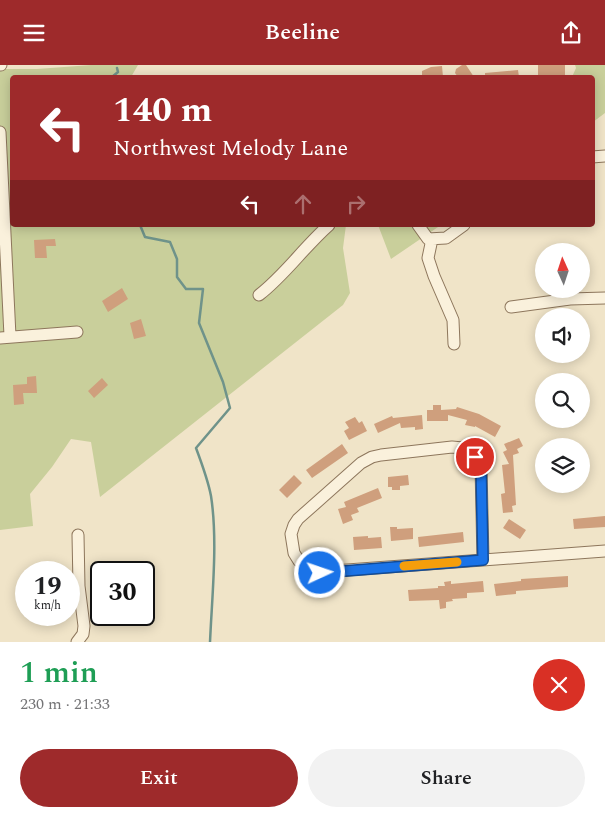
<!DOCTYPE html>
<html lang="en">
<head>
<meta charset="utf-8">
<style>
	:root { --surface:#fff; --page:#f2f2f2; --text:#202124; --muted:#757577; --accent:#9e2a2b }
	body { margin:0; font-family:Spectral,serif; background:var(--page); color:var(--text); height:100vh; display:flex; flex-direction:column; font-size:19px; white-space:nowrap }
	* { box-sizing:border-box; margin:0 }
	p { font-size:16px; color:var(--muted) }
	.icon { flex:none; width:28px; height:28px; fill:none; stroke:currentColor; stroke-width:2; stroke-linecap:round; stroke-linejoin:round }
	.map { position:relative; height:577px; overflow:hidden }
	.details { display:flex; flex-direction:column; background:var(--surface); flex:1 }
	.details>* { flex:none }
	.hud { position:absolute; left:10px; top:10px; width:585px; height:152px; border-radius:5px; box-shadow:0 2px 12px #0003; background:#9e2a2b; color:#fff; overflow:hidden }
	.needle { width:32px; rotate:357deg }
	.buttons { position:absolute; left:535px; top:178px; display:grid; gap:10px }
	.buttons a { display:grid; place-items:center; width:55px; height:55px; border-radius:50%; background:var(--surface); box-shadow:0 2px 12px #0003; font-size:25px }
	.speed { position:absolute; left:15px; top:496px; display:flex; gap:10px; font-size:25px; font-weight:700; text-align:center }
	.speed>* { display:grid; place-content:center; width:65px; height:65px; border-radius:50%; background:var(--surface); box-shadow:0 2px 12px #0003; line-height:1 }
	.speed small { font-size:12px; font-weight:400 }
	.speed .limit { border:2px solid #111; border-radius:8px; background:#fff; color:#111 }
	.pin { position:absolute; display:grid; place-items:center; width:42px; height:42px; color:#fff; margin:-21px; border:2px solid #fff; border-radius:50%; box-shadow:0 1px 5px #0007 }
	.me { position:absolute; width:55px; margin:-28px; rotate:87deg; stroke-linejoin:round; filter:drop-shadow(0 0 4px #0008) }
	.turn { display:flex; align-items:center; gap:18px; height:105px; padding:0 20px; font-size:22px }
	.turn .icon { width:65px; height:65px; stroke-width:2.5 }
	.turn b { display:block; font-size:35px; line-height:42px }
	.lanes { display:flex; align-items:center; height:48px; padding:0 20px; background:#0003; justify-content:center; gap:25px; direction:ltr }
	.lanes .off { opacity:.35 }
	.round { display:grid; place-items:center; flex:none; width:52px; height:52px; border-radius:26px; background:var(--page) }
	.headline { display:flex; align-items:center; justify-content:space-between; height:85px; padding:0 20px }
	h1 { font-size:30px; font-weight:600; line-height:38px; color:#1e9e55 }
	.button { display:flex; gap:10px; margin-top:auto; padding:10px 20px }
	.button a { flex:1; height:58px; border-radius:30px; background:var(--accent); color:#fff; font-size:20px; font-weight:600; line-height:58px; text-align:center }
	.button a+a { background:var(--page); color:var(--text) }
	header { display:flex; justify-content:space-between; align-items:center; height:65px; padding:0 20px; background:var(--accent); color:#fff; font-size:22px; font-weight:600 }
	.map>svg:first-child { display:block }
	.green { fill:#c9cf9b }
	.lines { fill:none; stroke-linecap:round; stroke-linejoin:round }
	.stream { stroke:#6f938a; stroke-width:2.5 }
	.building { fill:#cf9f7d }
	.minor-casing { stroke:#8d765c; stroke-width:13 }
	.minor { stroke:#faf1dc; stroke-width:11 }
	.route-casing { stroke:#114b97; stroke-width:12 }
	.route { stroke:#1a73e8; stroke-width:9 }
	.slow { stroke:#f59e0b; stroke-width:9 }
</style>
</head>
<body>
<header><svg class="icon" aria-label="menu" viewBox="0 0 24 24"><path d="M4 6h16M4 12h16M4 18h16"/></svg>Beeline<svg class="icon" aria-label="share" viewBox="0 0 24 24"><path d="M12 15V3M7 8l5-5 5 5M5 13v7h14v-7"/></svg></header>
<div class="map">
<svg width="605" height="577" viewBox="0 0 605 577">
	<rect width="100%" height="100%" fill="#f0e4c8"/>
	<path class="green" d="M91,0H138L131,12H12V160H346L343,183L350,228L343,240L100,432L91,377L71,374L52,402L30,429L33,461L0,465V4H37Z
		M575,0H605V48L593,57L592,12H572L576,3Z
		M378,160H441L391,194Z"/>
	<g class="lines">
		<path class="stream" d="M112,12L118,7L117,3
			M140,160L145,172L170,177L177,194V212L186,224H203L199,258L223,317L230,343L196,383C202,399 208,415 211,431C218,476 212,531 210,577"/>
	</g>
	<path class="building" d="M462,0H466L474,12H458L455,8L456,4Z
		M538,0H565V12H538Z
		M442,1L443,12H422V6L431,2Z
		M518,5L519,12H485V8Z
		M55,174L56,181H46L47,193H35L34,175Z
		M122,223L128,234L108,247L102,236Z
		M141,254L146,271L134,274L130,258Z
		M36,311L37,328H23L24,339L14,340L13,320L27,319V312Z
		M102,313L108,320L94,333L88,326Z
		M433,340H441V345L456,344L457,342L479,349L501,361L495,372L475,361V362L465,360L467,355L448,350V356H427V345H433Z
		M422,350L423,364L415,365V362L401,363L400,358L378,368L374,359L392,351L393,353Z
		M355,352L359,358L362,356L367,366L349,375L344,366L349,363L345,357Z
		M519,373L523,381L517,384L519,388L513,390L516,440L512,441L513,447L503,448L501,429L505,428L502,400L509,399L503,387L507,385L504,379Z
		M342,379L348,388L312,413L306,405Z
		M294,410L302,418L287,433L279,425Z
		M408,410L409,420L400,421V425H392V422H388V412Z
		M378,423L382,433L357,443L359,447L351,450L353,455L343,459L338,444L346,442L344,437Z
		M605,451V462L574,464L573,454Z
		M509,454L526,465L520,474L503,463Z
		M390,462H397V464L413,463V474L391,476Z
		M463,467L464,477L419,482L418,472Z
		M368,471V473L381,472L382,483L354,485L353,472Z
		M568,511V522L516,526V529L496,531L494,519L521,516V514Z
		M451,516V519L483,516L484,527L467,528V533L452,534L453,536L446,537V543L440,544L439,535L409,536L408,525L438,523V521H445L444,517Z"/>
	<g class="lines">
		<g class="minor-casing">
			<path id="minor" d="M0,0H1
				M0,67L10,271
				M592,92L605,91
				M418,160L428,174L446,173L464,160
				M432,174L428,193L434,211L453,255L454,279
				M259,230C285,210 304,182 329,160
				M511,242L570,234L605,233
				M0,273L77,267
				M483,495L481,402L475,392L463,383L452,382L381,390L372,392L361,398L298,454L294,460L291,469L294,488L299,496L309,504L320,507L605,486
				M77,577L83,569L84,561L79,521L78,470"/>
		</g>
		<use href="#minor" class="minor"/>
	</g>
	<g class="lines">
		<g class="route-casing">
			<path id="route" d="M320,508L483,495L481,402L475,392"/>
		</g>
		<use href="#route" class="route"/>
		<path class="slow" d="M404,501L457,497"/>
	</g>
</svg>
<div class="buttons">
<a><svg class="needle" viewBox="-14 -14 28 28"><path d="M0-13l5 13h-10z" fill="#e53935"/><path d="M0 13l5-13h-10z" fill="#757577"/></svg></a>
<a><svg class="icon" aria-label="sound" viewBox="0 0 24 24"><path d="M4 9h4l5-4v14l-5-4H4zM17 9q2 3 0 6"/></svg></a>
<a><svg class="icon" aria-label="search" viewBox="0 0 24 24"><circle cx="10" cy="10" r="6"/><path d="M15 15l6 6"/></svg></a>
<a><svg class="icon" aria-label="layers" viewBox="0 0 24 24"><path d="M12 4l9 5-9 5-9-5zM3 14l9 5 9-5"/></svg></a>
</div>
<div class="speed"><div>19<small>km/h</small></div><div class="limit">30</div></div>
<div class="pin" style="left:475px;top:392px;background:#d93025"><svg class="icon" aria-label="arrive" viewBox="0 0 24 24"><path d="M6 21V4h12l-3 4 3 4H6"/></svg></div>
<svg class="me" style="left:320px;top:508px" viewBox="-20 -20 40 40"><circle r="17" fill="#1a73e8" stroke="#fff" stroke-width="3"/><path d="M0-11L8 9 0 5-8 9z" fill="#fff"/></svg>
<div class="hud">
<div class="turn"><svg class="icon" aria-label="left" viewBox="0 0 24 24"><path d="M17 20v-9H6M10 6l-5 5 5 5"/></svg><div><b>140 m</b>Northwest Melody Lane</div></div>
<div class="lanes"><svg class="icon" aria-label="left" viewBox="0 0 24 24"><path d="M17 20v-9H6M10 6l-5 5 5 5"/></svg><svg class="icon off" aria-label="ahead" viewBox="0 0 24 24"><path d="M12 20V5M6 11l6-6 6 6"/></svg><svg class="icon off" aria-label="right" viewBox="0 0 24 24"><path d="M7 20v-9h11M14 6l5 5-5 5"/></svg></div>
</div>
</div>
<section class="details">
<div class="headline"><div><h1>1 min</h1><p>230 m · 21:33</p></div><a class="round" style="background:#d93025;color:#fff"><svg class="icon" aria-label="close" viewBox="0 0 24 24"><path d="M6 6l12 12M18 6L6 18"/></svg></a></div>
<div class="button"><a>Exit</a><a>Share</a></div>
</section>
</body>
</html>
